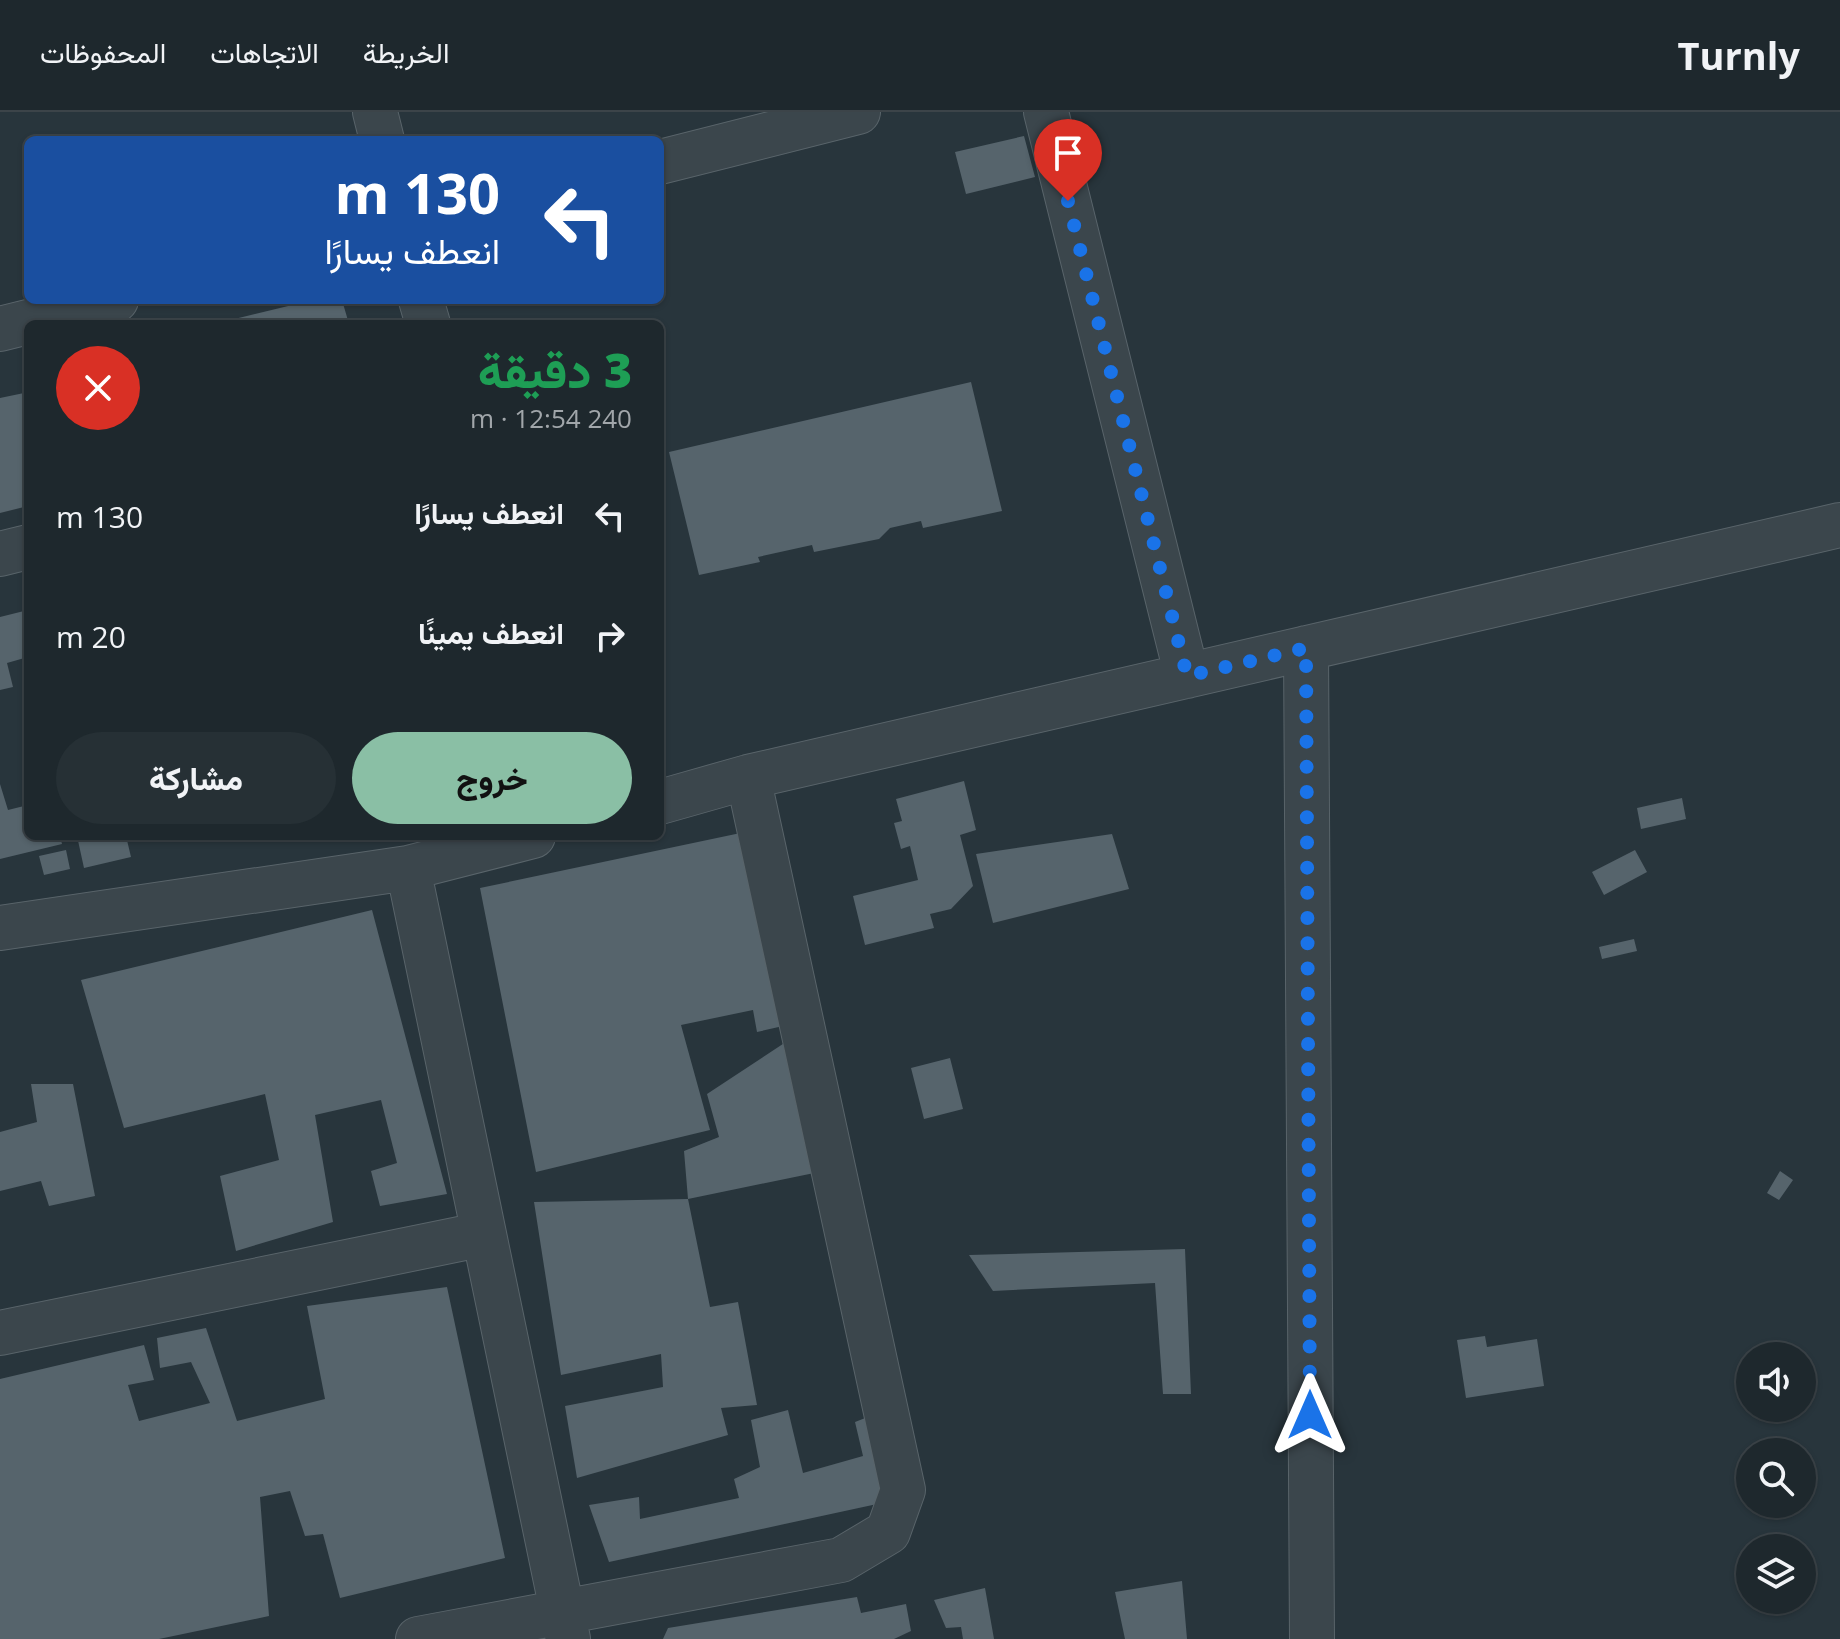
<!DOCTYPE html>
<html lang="ar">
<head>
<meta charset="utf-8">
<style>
	:root { --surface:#1e282d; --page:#263035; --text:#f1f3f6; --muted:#a1a6aa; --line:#3c4449; --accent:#8abfa5 }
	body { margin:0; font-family:"Open Sans",Vazirmatn,sans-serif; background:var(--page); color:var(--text); direction:rtl; height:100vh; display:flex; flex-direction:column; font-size:30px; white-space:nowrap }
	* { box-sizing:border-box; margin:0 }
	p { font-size:26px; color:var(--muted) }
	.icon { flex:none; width:44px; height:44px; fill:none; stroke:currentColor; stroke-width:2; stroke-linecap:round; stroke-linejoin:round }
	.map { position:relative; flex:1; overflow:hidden; direction:ltr }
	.panel { position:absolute; left:24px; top:208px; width:640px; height:520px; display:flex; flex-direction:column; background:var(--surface); border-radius:12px; box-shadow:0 2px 6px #0004,0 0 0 2px var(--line); direction:rtl }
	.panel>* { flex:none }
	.banner { position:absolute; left:24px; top:24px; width:640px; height:168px; border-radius:12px; box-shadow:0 2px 6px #0004,0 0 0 2px var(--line); direction:rtl; background:#1a4fa0; color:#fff; overflow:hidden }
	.fabs { position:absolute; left:1736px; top:1230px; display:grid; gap:16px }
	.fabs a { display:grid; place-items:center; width:80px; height:80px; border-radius:50%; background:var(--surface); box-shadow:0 2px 6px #0004,0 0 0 2px var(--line); font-size:40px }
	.pin { position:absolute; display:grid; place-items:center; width:68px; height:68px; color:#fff; margin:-82px -34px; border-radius:50% 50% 50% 0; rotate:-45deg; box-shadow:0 0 8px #0007 }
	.pin .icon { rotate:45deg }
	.me { position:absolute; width:88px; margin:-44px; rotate:0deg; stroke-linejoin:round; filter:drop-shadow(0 0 6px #0008) }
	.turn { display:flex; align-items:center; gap:28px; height:168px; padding:0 32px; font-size:36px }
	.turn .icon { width:104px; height:104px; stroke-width:2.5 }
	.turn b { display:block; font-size:56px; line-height:68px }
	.round { display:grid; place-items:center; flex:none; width:84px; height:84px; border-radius:42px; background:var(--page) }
	.head { display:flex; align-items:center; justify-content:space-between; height:136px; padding:0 32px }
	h1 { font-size:48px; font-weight:800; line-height:60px; color:#1e9e55 }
	.primary-button { display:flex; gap:16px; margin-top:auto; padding:16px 32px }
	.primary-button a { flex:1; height:92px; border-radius:48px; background:var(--accent); color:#111; font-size:32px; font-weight:800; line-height:92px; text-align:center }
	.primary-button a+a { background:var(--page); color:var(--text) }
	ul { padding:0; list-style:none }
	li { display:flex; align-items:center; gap:24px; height:120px; padding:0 32px }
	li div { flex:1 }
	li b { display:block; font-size:30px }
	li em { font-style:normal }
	header { display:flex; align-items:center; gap:48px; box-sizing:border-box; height:112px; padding:0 40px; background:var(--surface); border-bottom:2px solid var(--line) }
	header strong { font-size:38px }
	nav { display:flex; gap:44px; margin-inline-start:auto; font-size:28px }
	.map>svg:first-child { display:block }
	.building { fill:#56646c }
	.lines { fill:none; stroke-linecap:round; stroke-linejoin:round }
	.minor-casing { stroke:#59646a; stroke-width:46 }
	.minor { stroke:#3b464c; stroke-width:44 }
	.route { stroke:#1a73e8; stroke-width:14; stroke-dasharray:0 25.2 }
</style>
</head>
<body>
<header>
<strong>Turnly</strong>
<nav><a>الخريطة</a><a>الاتجاهات</a><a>المحفوظات</a></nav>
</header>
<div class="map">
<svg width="1840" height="1527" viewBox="0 0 1840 1527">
	<rect width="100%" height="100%" fill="#28353c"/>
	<path class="building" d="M1024,24L1035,65L966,82L955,40Z
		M313,188H342L349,212H214Z
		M971,270L1002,399L923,416L921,409L890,416L879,427L814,440L812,433L758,445L760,450L699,463L669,340Z
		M24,281L28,292V394L0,401V286Z
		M28,498V545L7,551L13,575L0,578V505Z
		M964,669L976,718L960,723L973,774L951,797L930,802L934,816L865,833L853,784L918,768L910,734L901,737L894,711L902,709L896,687Z
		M0,672L8,698L28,693V724H60L62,732L0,747Z
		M1682,686L1686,707L1641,717L1637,696Z
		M750,719L792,912L757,920L753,898L681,913L710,1018L536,1060L480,776Z
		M1112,722L1129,777L993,811L976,742Z
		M77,724H126L131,745L84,756Z
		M66,738L70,757L44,763L39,744Z
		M1635,738L1647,760L1604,783L1592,760Z
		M372,798L447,1082L380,1094L371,1059L397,1051L381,988L315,1003L333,1110L236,1139L220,1064L279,1048L265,982L124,1016L81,868Z
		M1634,827L1637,839L1602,847L1599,835Z
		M795,924L824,1059L688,1087L684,1039L719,1025L707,982Z
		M950,946L963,997L924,1007L911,956Z
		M31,972H73L95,1084L49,1094L41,1069L0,1079V1020L37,1010Z
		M1780,1059L1793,1068L1779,1088L1767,1081Z
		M688,1087L710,1195L738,1190L757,1293L721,1296L728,1323L577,1366L565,1294L663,1275L661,1242L561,1263L534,1090Z
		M1185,1137L1191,1282H1163L1155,1171L993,1179L969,1143Z
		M447,1175L505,1446L340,1486L323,1422L305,1424L290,1379L260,1385L269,1504L159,1527H0V1267L144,1233L154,1268L128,1273L139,1309L210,1291L191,1250L160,1256L157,1226L206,1216L237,1309L325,1287L307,1194Z
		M1485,1224L1487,1235L1537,1227L1544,1274L1466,1286L1457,1228Z
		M788,1298L803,1361L863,1344L855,1310L878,1301L891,1389L609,1450L589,1393L639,1385L640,1407L739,1386L734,1367L760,1355L751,1308Z
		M1182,1469L1187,1527H1125L1115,1480Z
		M985,1476L994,1527H963L961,1515L946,1516L934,1488Z
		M857,1485L861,1501L906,1492L911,1519L894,1527H663L668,1516Z"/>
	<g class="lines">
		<g class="minor-casing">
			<path id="minor" d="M375,0L382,28
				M1046,0L1187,564
				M660,50L858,0
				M421,188L428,212
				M0,217L116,188
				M0,442L28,435
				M1306,536L1312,1527
				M660,690L748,665L1840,413
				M408,756L568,1527
				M0,816L408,756L533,724
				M0,1221L484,1122
				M418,1527L841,1448L888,1420L903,1378L748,665"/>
		</g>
		<use href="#minor" class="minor"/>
	</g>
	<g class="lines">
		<path class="route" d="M1068,89L1187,564L1306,536L1310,1303"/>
	</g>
</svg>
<div class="fabs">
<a><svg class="icon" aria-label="sound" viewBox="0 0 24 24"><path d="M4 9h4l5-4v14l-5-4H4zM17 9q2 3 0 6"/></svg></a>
<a><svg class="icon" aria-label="search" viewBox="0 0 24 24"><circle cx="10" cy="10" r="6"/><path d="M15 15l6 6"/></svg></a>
<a><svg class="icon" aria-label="layers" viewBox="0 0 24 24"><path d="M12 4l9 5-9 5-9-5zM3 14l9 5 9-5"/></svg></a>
</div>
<div class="pin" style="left:1068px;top:89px;background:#d93025"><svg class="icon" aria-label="arrive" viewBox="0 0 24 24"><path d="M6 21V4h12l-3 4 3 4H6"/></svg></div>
<svg class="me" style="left:1310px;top:1303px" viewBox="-20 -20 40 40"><path d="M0-17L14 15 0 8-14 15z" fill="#1a73e8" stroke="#fff" stroke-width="4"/></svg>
<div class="banner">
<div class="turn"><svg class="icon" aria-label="left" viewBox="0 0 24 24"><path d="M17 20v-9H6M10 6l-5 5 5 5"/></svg><div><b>130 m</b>انعطف يسارًا</div></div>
</div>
<section class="panel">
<div class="head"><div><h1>3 دقيقة</h1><p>240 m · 12:54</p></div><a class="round" style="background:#d93025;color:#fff"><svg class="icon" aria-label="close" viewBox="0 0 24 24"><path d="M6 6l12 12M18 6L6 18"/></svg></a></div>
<ul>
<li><svg class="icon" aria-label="left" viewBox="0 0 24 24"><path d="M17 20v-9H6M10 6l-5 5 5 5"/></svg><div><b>انعطف يسارًا</b></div><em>130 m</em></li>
<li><svg class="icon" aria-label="right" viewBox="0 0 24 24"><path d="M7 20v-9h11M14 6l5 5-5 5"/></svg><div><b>انعطف يمينًا</b></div><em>20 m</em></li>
</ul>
<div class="primary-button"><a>خروج</a><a>مشاركة</a></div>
</section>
</div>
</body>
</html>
